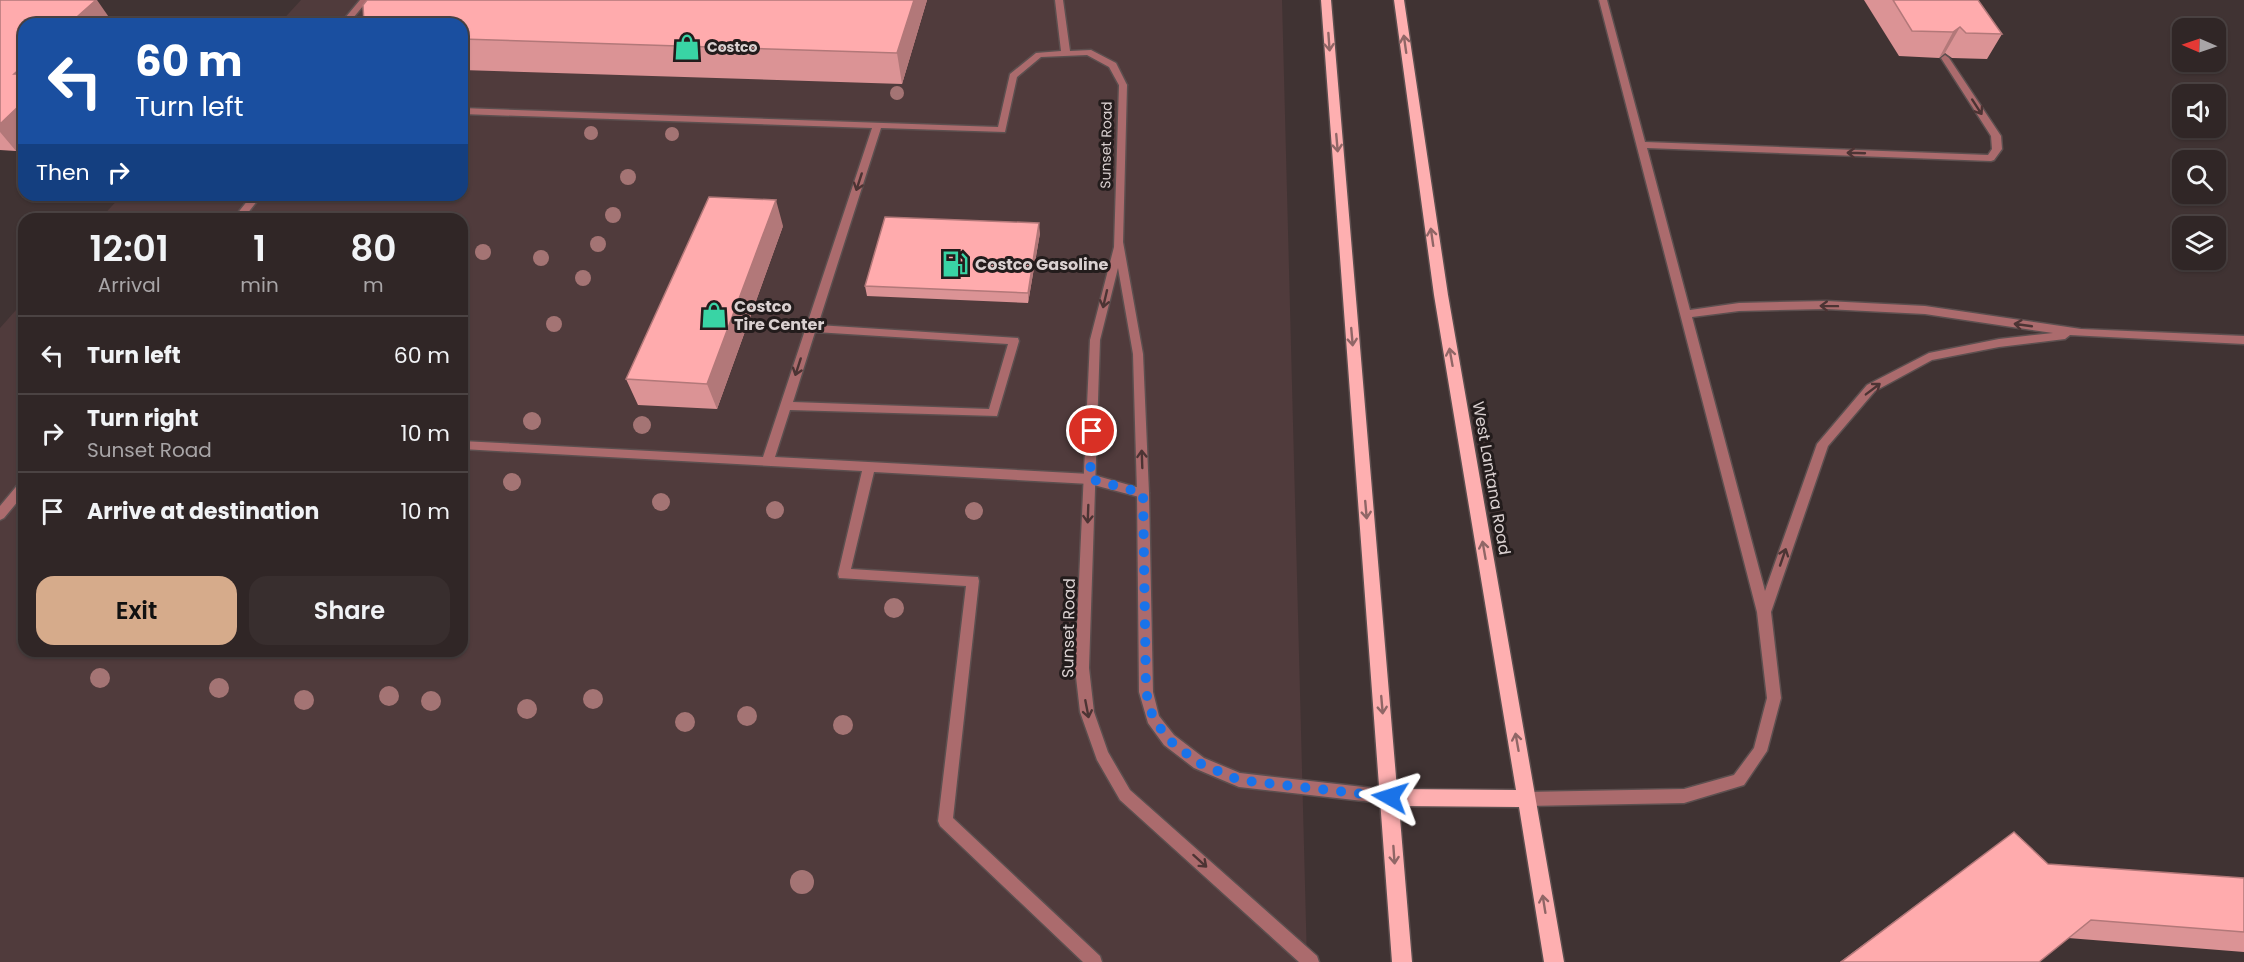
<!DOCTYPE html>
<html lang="en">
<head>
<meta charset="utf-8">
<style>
	:root { --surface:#302626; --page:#382e2e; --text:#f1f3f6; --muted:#a8a5a7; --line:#4b4343; --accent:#d6ab8b }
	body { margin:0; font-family:Poppins,sans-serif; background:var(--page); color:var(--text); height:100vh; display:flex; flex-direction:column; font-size:22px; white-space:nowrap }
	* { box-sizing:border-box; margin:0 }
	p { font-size:20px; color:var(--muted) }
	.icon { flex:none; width:33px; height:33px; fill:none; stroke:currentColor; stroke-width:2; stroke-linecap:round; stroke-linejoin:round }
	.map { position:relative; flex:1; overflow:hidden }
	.drawer { position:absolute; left:18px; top:213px; width:450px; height:444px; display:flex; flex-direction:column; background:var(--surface); border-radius:18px; box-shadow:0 2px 4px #0004,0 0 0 2px var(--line) }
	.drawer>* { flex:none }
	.top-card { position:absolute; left:18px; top:18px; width:450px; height:183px; border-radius:18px; box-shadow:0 2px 4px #0004,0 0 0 2px var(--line); background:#1a4fa0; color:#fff; overflow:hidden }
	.needle { width:39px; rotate:272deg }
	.tools { position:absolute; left:2172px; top:18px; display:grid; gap:12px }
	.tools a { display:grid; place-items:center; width:54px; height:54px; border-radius:12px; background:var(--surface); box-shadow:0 2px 4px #0004,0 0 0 2px var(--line); font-size:30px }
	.pin { position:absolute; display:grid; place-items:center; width:51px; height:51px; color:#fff; margin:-26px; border:3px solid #fff; border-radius:50%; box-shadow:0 2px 6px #0007 }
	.me { position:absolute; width:66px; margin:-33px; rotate:276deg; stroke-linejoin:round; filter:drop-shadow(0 0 4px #0008) }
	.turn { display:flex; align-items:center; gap:21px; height:126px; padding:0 18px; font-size:27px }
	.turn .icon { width:78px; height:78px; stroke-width:2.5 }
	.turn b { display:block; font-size:42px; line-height:51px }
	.then { display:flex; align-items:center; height:57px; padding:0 18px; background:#0003; gap:12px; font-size:22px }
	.eta { display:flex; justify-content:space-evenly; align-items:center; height:102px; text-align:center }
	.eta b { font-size:36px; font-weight:600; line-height:42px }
	.action { display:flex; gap:12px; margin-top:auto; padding:12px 18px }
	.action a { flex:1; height:69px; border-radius:18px; background:var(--accent); color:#111; font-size:24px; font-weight:600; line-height:69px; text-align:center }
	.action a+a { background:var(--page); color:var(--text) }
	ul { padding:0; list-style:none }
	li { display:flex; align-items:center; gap:18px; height:78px; padding:0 18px; border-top:2px solid var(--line) }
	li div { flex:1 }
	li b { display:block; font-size:22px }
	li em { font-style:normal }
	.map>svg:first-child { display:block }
	.built { fill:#503b3c }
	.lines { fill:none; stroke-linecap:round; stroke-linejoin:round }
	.lane-casing { stroke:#5c4f4f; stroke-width:3 }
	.street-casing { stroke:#5c4f4f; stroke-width:3 }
	.primary-casing { stroke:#5c4f4f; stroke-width:3 }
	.lane { fill:#ab6b6d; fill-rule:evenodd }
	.street { fill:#ab6b6d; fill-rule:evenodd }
	.primary { fill:#feafb0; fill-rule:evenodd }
	.tree { fill:#a47474 }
	.wall { fill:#db9395 }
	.shaded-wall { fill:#b27879 }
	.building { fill:#ffabad; stroke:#b27879; stroke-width:1.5 }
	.oneway { stroke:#906666 }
	.oneway2 { stroke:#4c3434 }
	.route { stroke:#1a73e8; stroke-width:10; stroke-dasharray:0 18 }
	.labels { text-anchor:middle; stroke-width:6; stroke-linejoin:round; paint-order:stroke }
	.far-poi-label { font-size:14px; font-weight:bold; fill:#dad1d1; stroke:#231c1c; text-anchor:start }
	.far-street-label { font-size:14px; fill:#dad1d1; stroke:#231c1c }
	.poi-label { font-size:16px; font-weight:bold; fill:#dad1d1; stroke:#231c1c; text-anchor:start }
	.street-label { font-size:16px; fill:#dad1d1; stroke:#231c1c }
</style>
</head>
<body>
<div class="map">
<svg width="2244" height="962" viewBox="0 0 2244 962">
	<rect width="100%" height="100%" fill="#403333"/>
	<path class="built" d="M301,0H1282L1307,962H0V328L24,301V651H462V219H100L122,195H462V24H279Z"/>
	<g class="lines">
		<g class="lane-casing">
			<path id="lane" d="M360,0H368L348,24H340Z
				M1055,0H1063L1070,51L1091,50L1116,63L1127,85L1126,87H1120L1109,67L1087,55L1041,57L1017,77L1005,132L881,128L818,325L1018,338L1019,341L997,416L790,410L775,457L1090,474L1147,490L1149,493L1147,496L1143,498L1090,484L874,472L851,569L978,577L979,581L953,818L1100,956L1102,962H1083L940,826L938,821L966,586L839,578L838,574L862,471L462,449V441L763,457L872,128L462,114V108L998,127L1010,74L1036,53L1061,51ZM815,332L1008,344L989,409L793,402Z
				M1599,0H1607L1645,142L1988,155L1992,149L1991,136L1941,58L1945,55L1949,58L2001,136L2002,149L1994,160L1991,161L1647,148L1690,310L1739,303L1826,301L1925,306L2081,329L2244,336V344L2070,335L2065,339L1999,347L1932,360L1875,391L1828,446L1771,612L1781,698L1767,751L1744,785L1684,803L1526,806L1521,804L1519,799L1521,794L1526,792L1684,789L1734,775L1754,748L1767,698L1757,612ZM1826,309L1925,314L2053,333L1999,339L1929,353L1867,385L1817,444L1765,591L1692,317L1739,311Z
				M252,195H262L243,219H233Z
				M24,480V494L4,518L0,520V506L20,482Z"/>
		</g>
		<g class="street-casing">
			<path id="street" d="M1123,82L1127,85L1123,242L1143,354L1149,493L1153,692L1159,716L1174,735L1204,758L1240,773L1390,790L1395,792L1397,797L1395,802L1390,804L1239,787L1194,768L1164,745L1148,723L1139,692L1137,493L1133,354L1118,268L1100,340L1089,668L1094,712L1108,752L1130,790L1317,956L1319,962H1299L1120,800L1097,760L1080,712L1075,668L1090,340L1114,247L1119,85Z"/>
		</g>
		<g class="primary-casing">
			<path id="primary" d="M1321,0H1331L1397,789L1516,790L1434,295L1394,0H1404L1448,295L1564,962H1544L1519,807L1399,806L1412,962H1392Z"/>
		</g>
		<use href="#lane" class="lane"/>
		<use href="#street" class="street"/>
		<use href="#primary" class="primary"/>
	</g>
	<g class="tree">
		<circle cx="897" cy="93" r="7"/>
		<circle cx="591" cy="133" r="7"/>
		<circle cx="672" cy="134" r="7"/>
		<circle cx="628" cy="177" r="8"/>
		<circle cx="613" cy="215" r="8"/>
		<circle cx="598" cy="244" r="8"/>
		<circle cx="483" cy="252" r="8"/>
		<circle cx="541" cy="258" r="8"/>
		<circle cx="583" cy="278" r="8"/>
		<circle cx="554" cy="324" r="8"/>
		<circle cx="532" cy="421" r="9"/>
		<circle cx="642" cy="425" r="9"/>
		<circle cx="512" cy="482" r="9"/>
		<circle cx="661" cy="502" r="9"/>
		<circle cx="775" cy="510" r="9"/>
		<circle cx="974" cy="511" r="9"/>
		<circle cx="894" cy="608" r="10"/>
		<circle cx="100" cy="678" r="10"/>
		<circle cx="219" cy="688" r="10"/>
		<circle cx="389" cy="696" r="10"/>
		<circle cx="593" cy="699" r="10"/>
		<circle cx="304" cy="700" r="10"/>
		<circle cx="431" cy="701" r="10"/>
		<circle cx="527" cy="709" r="10"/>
		<circle cx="747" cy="716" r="10"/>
		<circle cx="685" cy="722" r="10"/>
		<circle cx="843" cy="725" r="10"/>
		<circle cx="802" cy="882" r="12"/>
	</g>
	<path class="wall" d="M0,0L113,23L24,24L16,151L0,150Z
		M927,0L902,84L462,70V24Z
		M1864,0H1978L2002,34L1987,59L1952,58L1945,53L1939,58L1899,56Z
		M783,226L717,409L638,405L626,379Z
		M1040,233L1028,303L867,296L865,286Z
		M2014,832L2048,864L2244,878V952L2068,938L2039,962H1840Z"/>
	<path class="shaded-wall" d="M96,0H97L113,23L111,24H69Z
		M914,0H927L902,84L897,53Z
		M1960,27L1945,53L1939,58L1953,32Z
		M24,65V86L14,74Z
		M24,101V144L16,151L0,132V124Z
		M776,200L783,226L717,409L707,384Z
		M1039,223L1040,233L1028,303V293Z"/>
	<path class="building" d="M0,0H96L69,24H24V65L14,74H24V101L0,124Z
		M367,0H914L897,53L462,39V24H364L363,5Z
		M1893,0H1978L2002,34L1966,33L1960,27L1953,32L1912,31Z
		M709,197L776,200L707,384L626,379Z
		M885,217L1039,223L1028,293L865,286Z
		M2014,832L2048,864L2244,878V932L2091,920L2039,962H1841Z"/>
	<defs><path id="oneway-shaft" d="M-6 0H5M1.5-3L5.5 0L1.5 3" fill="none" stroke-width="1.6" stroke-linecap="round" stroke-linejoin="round" transform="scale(1.5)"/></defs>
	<g class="oneway">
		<use href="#oneway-shaft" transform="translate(1329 42) rotate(86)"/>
		<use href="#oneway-shaft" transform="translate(1405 44) rotate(-98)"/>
		<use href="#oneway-shaft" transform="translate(1337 143) rotate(85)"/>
		<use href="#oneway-shaft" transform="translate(1432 237) rotate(-98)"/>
		<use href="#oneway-shaft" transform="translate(1352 337) rotate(85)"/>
		<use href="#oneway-shaft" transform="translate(1451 357) rotate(-100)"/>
		<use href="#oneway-shaft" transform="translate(1366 510) rotate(85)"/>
		<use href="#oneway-shaft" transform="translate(1484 550) rotate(-100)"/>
		<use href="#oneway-shaft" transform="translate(1382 705) rotate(85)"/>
		<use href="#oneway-shaft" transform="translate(1517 742) rotate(-100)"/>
		<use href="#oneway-shaft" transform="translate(1394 855) rotate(86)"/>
		<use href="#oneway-shaft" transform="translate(1544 904) rotate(-99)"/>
	</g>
	<g class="oneway2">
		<use href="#oneway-shaft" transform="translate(1977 107) rotate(57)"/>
		<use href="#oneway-shaft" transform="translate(1856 153) rotate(-178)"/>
		<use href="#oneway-shaft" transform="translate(859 182) rotate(108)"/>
		<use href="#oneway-shaft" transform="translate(1105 299) rotate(103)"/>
		<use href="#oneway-shaft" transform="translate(1829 306) rotate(-179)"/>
		<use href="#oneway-shaft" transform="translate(2023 325) rotate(-172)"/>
		<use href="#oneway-shaft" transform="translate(798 367) rotate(108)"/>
		<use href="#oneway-shaft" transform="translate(1873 389) rotate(-37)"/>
		<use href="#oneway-shaft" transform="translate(1142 459) rotate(-92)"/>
		<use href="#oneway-shaft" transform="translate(1088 514) rotate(92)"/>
		<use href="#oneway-shaft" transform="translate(1783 557) rotate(-71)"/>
		<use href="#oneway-shaft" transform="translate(1087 709) rotate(79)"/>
		<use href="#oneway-shaft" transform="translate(1200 861) rotate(42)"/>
	</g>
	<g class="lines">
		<path class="route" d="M1092,431L1090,479L1143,493L1146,692L1153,718L1169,740L1199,763L1239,780L1390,797"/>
	</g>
	<defs>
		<g id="shop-bare" transform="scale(2.07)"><path d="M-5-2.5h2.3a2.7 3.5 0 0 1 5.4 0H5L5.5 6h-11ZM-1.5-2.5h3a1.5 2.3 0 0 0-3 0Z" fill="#39d4a5" stroke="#231c1c" stroke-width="2.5" paint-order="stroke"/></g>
		<g id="fuel-bare" transform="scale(2.07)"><path d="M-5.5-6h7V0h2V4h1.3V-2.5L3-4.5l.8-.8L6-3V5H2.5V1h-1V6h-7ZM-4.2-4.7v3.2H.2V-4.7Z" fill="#39d4a5" stroke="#231c1c" stroke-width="2.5" paint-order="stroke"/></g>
	</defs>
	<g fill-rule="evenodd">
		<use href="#shop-bare" x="687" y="47"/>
		<use href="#fuel-bare" x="955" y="264"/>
		<use href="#shop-bare" x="714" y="315"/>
	</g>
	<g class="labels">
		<g class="far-poi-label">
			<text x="707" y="52">Costco</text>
		</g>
		<g class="far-street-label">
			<text transform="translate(1106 145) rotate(-89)" y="5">Sunset Road</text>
		</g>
		<g class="poi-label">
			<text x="975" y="270">Costco Gasoline</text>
			<text x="734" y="312">Costco<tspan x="734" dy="18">Tire Center</tspan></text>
		</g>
		<g class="street-label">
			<text transform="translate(1492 478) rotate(80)" y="6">West Lantana Road</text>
			<text transform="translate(1068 628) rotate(-89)" y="6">Sunset Road</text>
		</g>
	</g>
</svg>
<div class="tools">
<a><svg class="needle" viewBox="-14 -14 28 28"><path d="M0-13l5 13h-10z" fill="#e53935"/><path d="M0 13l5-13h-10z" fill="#a8a5a7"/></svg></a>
<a><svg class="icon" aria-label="sound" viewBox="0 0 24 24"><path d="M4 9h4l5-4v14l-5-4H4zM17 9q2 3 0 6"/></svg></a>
<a><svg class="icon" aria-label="search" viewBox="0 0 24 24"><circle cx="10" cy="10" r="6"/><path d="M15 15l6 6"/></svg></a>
<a><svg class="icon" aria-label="layers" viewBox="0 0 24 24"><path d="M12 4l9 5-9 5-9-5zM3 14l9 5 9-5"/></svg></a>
</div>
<div class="pin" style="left:1092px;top:431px;background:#d93025"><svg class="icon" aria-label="arrive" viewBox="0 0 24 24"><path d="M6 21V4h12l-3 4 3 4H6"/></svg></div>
<svg class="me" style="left:1390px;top:797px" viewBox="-20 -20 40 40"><path d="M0-17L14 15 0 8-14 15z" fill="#1a73e8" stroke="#fff" stroke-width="4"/></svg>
<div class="top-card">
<div class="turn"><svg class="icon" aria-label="left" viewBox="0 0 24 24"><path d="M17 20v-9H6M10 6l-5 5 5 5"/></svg><div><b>60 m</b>Turn left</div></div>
<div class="then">Then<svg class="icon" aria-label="right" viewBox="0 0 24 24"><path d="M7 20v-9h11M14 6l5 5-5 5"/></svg></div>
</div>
<section class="drawer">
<div class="eta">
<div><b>12:01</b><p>Arrival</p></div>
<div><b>1</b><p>min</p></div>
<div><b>80</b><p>m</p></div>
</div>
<ul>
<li><svg class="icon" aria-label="left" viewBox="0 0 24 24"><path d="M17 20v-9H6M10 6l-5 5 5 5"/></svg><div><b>Turn left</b></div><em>60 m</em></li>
<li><svg class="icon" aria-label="right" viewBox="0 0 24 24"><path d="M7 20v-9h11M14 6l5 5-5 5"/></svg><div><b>Turn right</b><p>Sunset Road</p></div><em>10 m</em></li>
<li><svg class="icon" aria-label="arrive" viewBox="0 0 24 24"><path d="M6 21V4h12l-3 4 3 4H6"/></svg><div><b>Arrive at destination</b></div><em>10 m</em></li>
</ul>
<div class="action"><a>Exit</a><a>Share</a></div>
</section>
</div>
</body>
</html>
